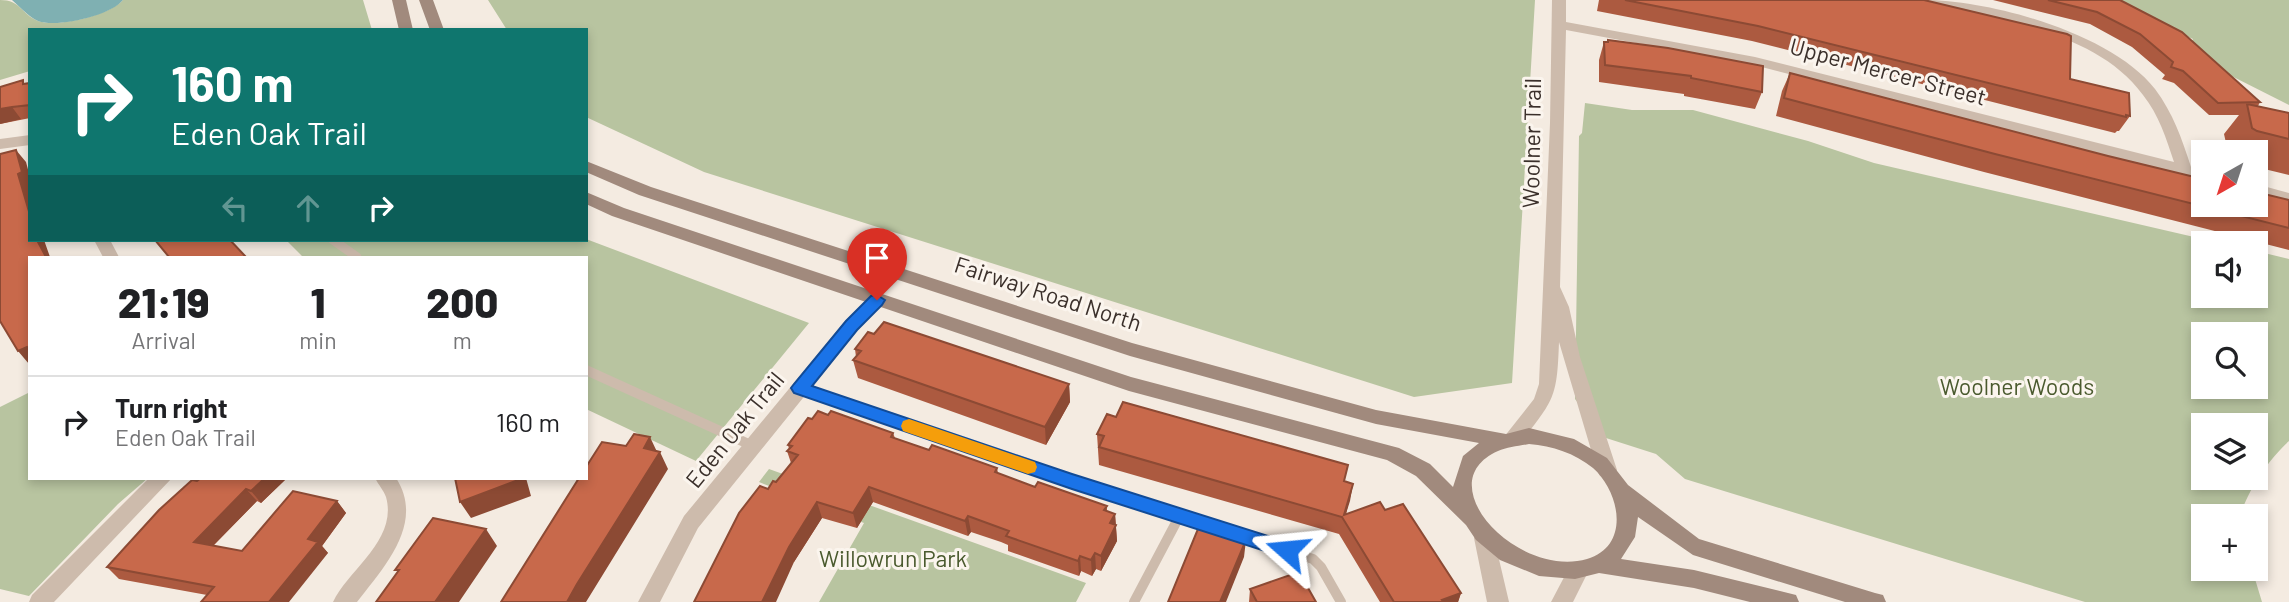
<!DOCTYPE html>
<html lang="en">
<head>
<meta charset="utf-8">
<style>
	:root { --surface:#fff; --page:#f6f6f6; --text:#202124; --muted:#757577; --line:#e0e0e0 }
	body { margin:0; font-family:Barlow,sans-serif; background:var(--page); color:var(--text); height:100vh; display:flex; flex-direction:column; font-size:26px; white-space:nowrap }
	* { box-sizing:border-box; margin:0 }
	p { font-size:23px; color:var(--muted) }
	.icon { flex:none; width:38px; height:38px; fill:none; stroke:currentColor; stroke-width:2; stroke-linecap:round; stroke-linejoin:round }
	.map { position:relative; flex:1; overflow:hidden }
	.panel { position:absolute; left:28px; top:256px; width:560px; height:224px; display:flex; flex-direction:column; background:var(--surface); border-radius:0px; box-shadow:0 4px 10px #0003 }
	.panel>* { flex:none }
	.hud { position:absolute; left:28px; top:28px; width:560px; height:214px; border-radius:0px; box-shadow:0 4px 10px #0003; background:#0f766e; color:#fff; overflow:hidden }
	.needle { width:46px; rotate:219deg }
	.buttons { position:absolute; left:2191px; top:140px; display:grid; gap:14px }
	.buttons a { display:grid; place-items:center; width:77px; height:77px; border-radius:0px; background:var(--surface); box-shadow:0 4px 10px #0003; font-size:35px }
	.pin { position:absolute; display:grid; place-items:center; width:60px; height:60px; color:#fff; margin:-72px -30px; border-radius:50% 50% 50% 0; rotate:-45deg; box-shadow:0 0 7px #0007 }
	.pin .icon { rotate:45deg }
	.me { position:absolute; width:77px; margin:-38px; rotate:288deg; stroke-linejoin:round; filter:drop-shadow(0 0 5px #0008) }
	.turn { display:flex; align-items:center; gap:24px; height:147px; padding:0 28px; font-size:32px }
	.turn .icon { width:91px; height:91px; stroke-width:2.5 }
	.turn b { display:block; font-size:49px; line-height:60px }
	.lanes { display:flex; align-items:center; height:66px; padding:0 28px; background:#0003; justify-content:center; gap:35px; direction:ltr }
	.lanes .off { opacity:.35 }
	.eta { display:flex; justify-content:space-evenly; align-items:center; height:119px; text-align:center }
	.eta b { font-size:42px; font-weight:800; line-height:49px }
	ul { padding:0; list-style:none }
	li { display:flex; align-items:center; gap:21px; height:91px; padding:0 28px; border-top:2px solid var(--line) }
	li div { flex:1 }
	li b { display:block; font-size:26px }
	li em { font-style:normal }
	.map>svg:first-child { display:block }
	.green { fill:#b8c4a0; fill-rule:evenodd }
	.water { fill:#7fb0b2 }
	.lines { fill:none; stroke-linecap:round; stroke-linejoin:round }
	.service-far1 { stroke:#cdbbac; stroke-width:9 }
	.service { stroke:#cdbbac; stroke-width:10 }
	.minor { fill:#cdbbac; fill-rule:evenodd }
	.tertiary { fill:#cdbbac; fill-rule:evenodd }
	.secondary { fill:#a18a7d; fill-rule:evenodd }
	.wall { fill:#ac5a40 }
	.shaded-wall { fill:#8c4a34 }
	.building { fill:#c8694b; stroke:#8c4a34; stroke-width:2 }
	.route { fill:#1a73e8; stroke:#114b97; stroke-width:2 }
	.slow { fill:#f59e0b }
	.labels { text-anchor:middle; stroke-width:6; stroke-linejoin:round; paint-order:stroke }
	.street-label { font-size:23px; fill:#3b302b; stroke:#fbf5ee }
	.park-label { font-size:23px; fill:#4a5a2e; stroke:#fbf5ee }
</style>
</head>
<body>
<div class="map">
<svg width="2289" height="602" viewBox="0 0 2289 602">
	<rect width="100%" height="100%" fill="#f4ebe1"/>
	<path class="green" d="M0,0C21,0 21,14 38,21C57,28 110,15 123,0H363L372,30H30V71L0,80Z
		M488,0H1535L1512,383L1414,397L704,172L586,117V30H507Z
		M2104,0H2289V105L2186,53L2193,39Z
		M1585,103L1632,110H1693L1808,141L1874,163L2220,243H2203V296H2256V251L2289,259V441C2269,459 2248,490 2240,516H2203V569H2252L2262,602H2085L1685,479L1656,454L1606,438L1575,399L1579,136L1582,133ZM2203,334H2256V387H2203ZM2203,425H2256V478H2203Z
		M586,239L809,323L696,461L586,409V257H303L286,240Z
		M30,392V478H148L118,504L29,596L0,589V407Z
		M769,469L1086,583L1076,602H819L864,523L759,482Z"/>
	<path class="water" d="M12,0H123C110,16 57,28 38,21C29,17 19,6 12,0Z"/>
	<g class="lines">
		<path class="service-far1" d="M333,240L357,257"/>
		<path class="service" d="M586,370L753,446
			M800,388L1071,481L1313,559L1321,567L1341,602
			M1134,602L1180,515"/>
		<path class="minor" d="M1552,0H1566V22L1755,57L2174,162C2166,138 2159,115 2143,95C2095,30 1999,21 1926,3L1924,0C1992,0 2112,34 2155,89C2173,113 2182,139 2191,167L2203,170V180L1754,65L1566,30L1560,287L1569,307L1580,357L1617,470L1614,476L1607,478L1600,476L1597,470L1559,342C1557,397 1555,399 1521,442L1514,445L1507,442L1504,437L1534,399L1539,384L1550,123Z
			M30,135V145L0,149V139Z
			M2256,184L2289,193V203L2256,194Z
			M94,240H110L119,257H103Z
			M877,294L883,296L886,300L883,304L857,331L698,528L660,602H638L684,516L845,321L871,296Z
			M149,478H172L54,602H29L32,595Z
			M375,478H396C425,523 385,566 357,602H333C349,569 398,540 386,497C384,491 378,484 375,478Z"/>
		<path class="tertiary" d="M1484,529L1491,532L1494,538L1509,602H1487L1474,538L1477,532Z
			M1578,561L1585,564L1589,570L1573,602H1551L1571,564Z"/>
		<path class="secondary" d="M392,0H406L413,30H399Z
			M419,0H433L444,30H430Z
			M586,161L651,187L1132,343L1376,410L1506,434L1529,428L1574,439L1607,458L1628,485L1699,539L1875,593L1883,595L1886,602H1845L1693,555L1638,517L1635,537L1621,559L1694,570L1788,593L1796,595L1799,602H1750L1694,588L1599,573L1575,579L1539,576L1500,560L1476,540L1466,525L1416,476L1387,460L1129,391L612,216L586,204V192L624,208L1131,377L1399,448L1430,464L1453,487L1463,456L1479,443L1376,424L1130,356L639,195L586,172ZM1529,444C1553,446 1574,453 1593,468C1620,492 1631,546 1587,559C1518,579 1426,483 1498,451C1507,447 1519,446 1529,444Z"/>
	</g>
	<path class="wall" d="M1599,0H1924L2070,79L2130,116L2119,131H2117L2115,133L1752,41L1597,11Z
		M1993,0H2120L2260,102L2258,106L2289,113V175L2256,167V152H2228L2224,134L2239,115H2209L2174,83L2162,79L2165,75L2132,47L2090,24Z
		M1608,40L1762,92L1755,109L1684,96V94L1599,82V60L1604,42H1607Z
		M1790,73L2108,156L2289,200V250L1984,172L1776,116L1782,91Z
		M30,83V118L0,124L26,84Z
		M855,349L1069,384L1070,402L1046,445L858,378L853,360L856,357Z
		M812,419L893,433L895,438L929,450L997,468L998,473L1035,487L1107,506V511L1115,514L1117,541L1101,571L1096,569L1092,576L1081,571L1079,576L1008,551V545L1001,542L971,532L968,536L873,502L857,528L822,518L794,562L768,489L776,482L791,463L787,451L789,449L788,445Z
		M1097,434L1353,484L1346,514L1385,510L1461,593L1458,602H1380L1339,534L1099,465Z
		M286,479L261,503L257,501L213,546L242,551L337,501L346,513L322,546L328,553L207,595L119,579L107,567L197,481Z
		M1250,589L1316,602H1249Z"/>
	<path class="shaded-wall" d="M12,107L21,119L0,124V109Z
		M16,150L26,162L30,177V186H28L30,192V215L18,174Z
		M37,240H44L50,257H46Z
		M27,347L30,350L29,364L18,351Z
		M1069,384L1070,402L1046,445L1045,427Z
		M650,437L658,454L660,452L668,469L586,602H567L644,448Z
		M265,478H285L286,479L261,503L251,491Z
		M521,478H526L531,496L471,518L460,502Z
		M1353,484L1350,501L1344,520L1343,519Z
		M869,487L873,502L857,528L853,513Z
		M246,489L257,501L205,554L194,542Z
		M337,501L346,513L322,546L328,553L289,602H269L308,539Z
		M817,502L822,518L794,562L776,602H762L789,547Z
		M1115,514L1117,541L1101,571V556L1110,523Z
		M968,516L971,532L968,536L965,521Z
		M486,529L497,546L459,602H435Z
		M1246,540L1244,557L1226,602H1220Z
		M1095,553L1096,569L1092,576L1091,560Z
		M1080,556L1081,571L1079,576L1078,561Z
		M1461,593L1458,602H1442V600Z"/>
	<path class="building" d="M1625,0H1924L2067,34L2071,36L2070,79L2129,93L2130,116L2126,115V117L1758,26Z
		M2048,0H2120L2182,32L2260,102L2218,103L2183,71L2171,67L2173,62L2140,34L2097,12Z
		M1608,40L1668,48L1763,66L1762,92L1691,78V76L1605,65L1604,42H1608Z
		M1790,73L2108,156L2203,179V205H2256V192L2289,200V228L1995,154L1784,98Z
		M23,80V84L30,83V105L12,107L0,109V87Z
		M2247,104L2289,113V139L2257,131L2252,128Z
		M16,150L22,172L18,174L30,215V240H37L46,257H30V351L27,347L18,351L0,321V154Z
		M155,240H230L246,257H169Z
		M884,322L1069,384L1045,427L853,360L861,351L855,349L868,332L874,334Z
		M1123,402L1348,465L1344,481L1353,484L1344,515L1380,502L1385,510L1403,504L1461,593L1442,600L1444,602H1394L1342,517L1099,447L1104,436L1097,434L1107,414L1116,417Z
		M818,411L828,415L831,411L893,433L891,437L929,450L932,445L997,468L995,472L1035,487L1038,482L1107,506L1104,510L1115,514L1110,523L1116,525L1101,556L1095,553L1091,560L1080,556L1078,561L1006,536L1009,531L998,527L968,516L965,521L869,487L853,513L817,502L789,547L762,602H694L739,513L760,486L768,489L773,481L776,482L798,455L787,451L792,446L788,445L808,418L812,419Z
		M634,434L650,437L644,448L660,452L577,584L567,602H501L579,478H586V467L602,442L626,446Z
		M201,478H265L251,491L246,489L194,542L242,551L293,491L337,501L308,539L318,542L269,602H201L214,587L107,567L159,510L192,480L197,481Z
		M455,478H521V479L460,502Z
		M433,518L486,529L435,602H376L399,570H395Z
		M1200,524L1246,540L1220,602H1168Z
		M1299,572L1316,602H1257L1250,589Z"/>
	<path class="route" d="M877,295L885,300L882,305L857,330L812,386L1072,474L1287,542L1293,544L1296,550L1293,556L1287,558L1072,489L794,393L791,388L794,384L846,321L871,296Z"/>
	<path class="slow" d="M909,419L1035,462L1037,467L1035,472L1028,474L903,431L901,426L903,421Z"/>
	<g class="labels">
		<g class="street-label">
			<text transform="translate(1888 72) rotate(15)" y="8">Upper Mercer Street</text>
			<text transform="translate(1532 143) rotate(-89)" y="8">Woolner Trail</text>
			<text transform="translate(1048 294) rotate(18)" y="8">Fairway Road North</text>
			<text transform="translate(735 430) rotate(-51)" y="8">Eden Oak Trail</text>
		</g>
		<g class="park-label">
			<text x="2017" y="395">Woolner Woods</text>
			<text x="893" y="567">Willowrun Park</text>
		</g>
	</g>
</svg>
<div class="buttons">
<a><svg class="needle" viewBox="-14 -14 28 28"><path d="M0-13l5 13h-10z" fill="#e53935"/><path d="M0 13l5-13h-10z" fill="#757577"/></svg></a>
<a><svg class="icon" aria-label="sound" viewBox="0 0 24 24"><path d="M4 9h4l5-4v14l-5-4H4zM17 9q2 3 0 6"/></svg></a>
<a><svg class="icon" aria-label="search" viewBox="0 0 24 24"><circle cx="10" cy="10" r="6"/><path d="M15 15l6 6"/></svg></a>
<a><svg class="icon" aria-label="layers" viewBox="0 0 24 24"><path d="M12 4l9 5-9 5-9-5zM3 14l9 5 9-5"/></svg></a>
<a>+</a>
</div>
<div class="pin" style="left:877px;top:300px;background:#d93025"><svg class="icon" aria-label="arrive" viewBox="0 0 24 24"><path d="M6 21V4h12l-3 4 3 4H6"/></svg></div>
<svg class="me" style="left:1287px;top:550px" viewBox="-20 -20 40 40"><path d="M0-17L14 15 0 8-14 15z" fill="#1a73e8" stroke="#fff" stroke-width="4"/></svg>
<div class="hud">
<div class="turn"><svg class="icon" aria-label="right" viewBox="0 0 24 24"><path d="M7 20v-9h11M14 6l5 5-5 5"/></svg><div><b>160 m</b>Eden Oak Trail</div></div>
<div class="lanes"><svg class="icon off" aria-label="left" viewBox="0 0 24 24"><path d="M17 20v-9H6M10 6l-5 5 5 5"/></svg><svg class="icon off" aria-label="ahead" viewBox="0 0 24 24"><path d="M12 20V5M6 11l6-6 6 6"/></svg><svg class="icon" aria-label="right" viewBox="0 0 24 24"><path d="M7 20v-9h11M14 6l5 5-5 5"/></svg></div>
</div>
<section class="panel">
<div class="eta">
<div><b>21:19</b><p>Arrival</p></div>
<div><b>1</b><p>min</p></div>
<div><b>200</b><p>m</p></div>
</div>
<ul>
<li><svg class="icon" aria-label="right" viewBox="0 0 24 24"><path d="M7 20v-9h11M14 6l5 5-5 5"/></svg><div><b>Turn right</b><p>Eden Oak Trail</p></div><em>160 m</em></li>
</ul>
</section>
</div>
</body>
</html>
